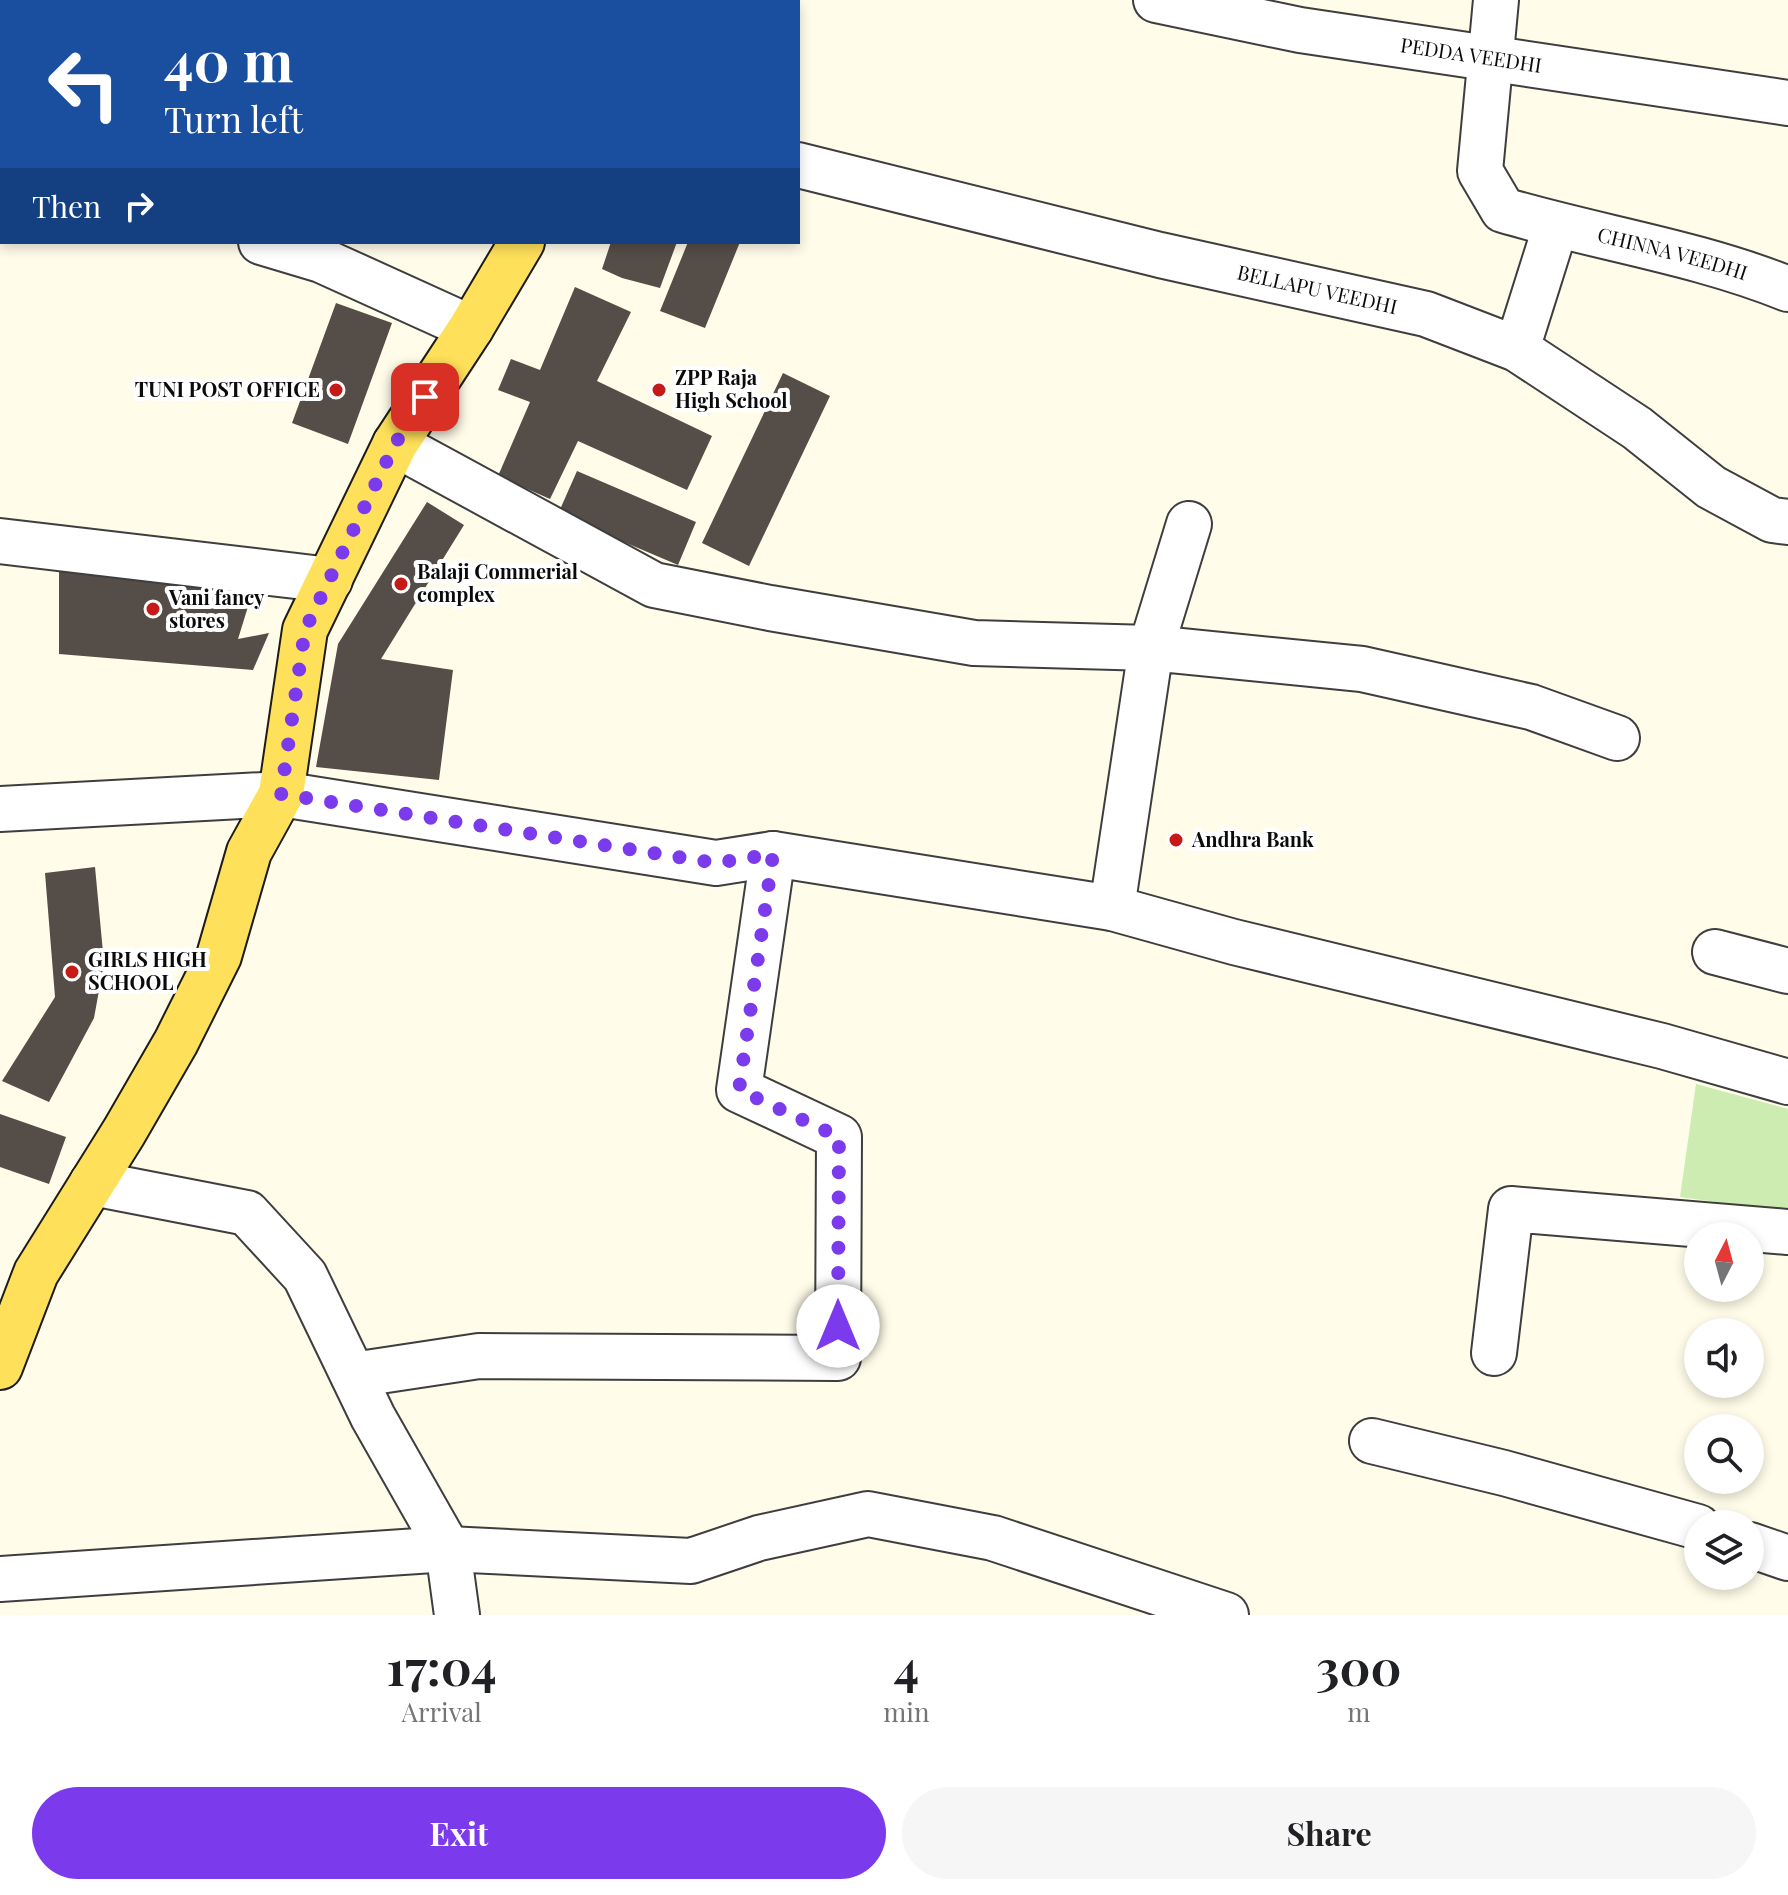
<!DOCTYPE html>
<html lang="en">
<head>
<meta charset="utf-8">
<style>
	:root { --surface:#fff; --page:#f6f6f6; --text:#202124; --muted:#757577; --accent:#7c3aed }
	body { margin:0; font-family:"Playfair Display",serif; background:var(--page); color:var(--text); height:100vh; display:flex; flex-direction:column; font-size:30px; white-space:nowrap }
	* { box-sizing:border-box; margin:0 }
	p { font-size:26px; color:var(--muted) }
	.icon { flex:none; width:44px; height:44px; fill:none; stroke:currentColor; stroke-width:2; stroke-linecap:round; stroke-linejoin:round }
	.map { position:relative; height:1615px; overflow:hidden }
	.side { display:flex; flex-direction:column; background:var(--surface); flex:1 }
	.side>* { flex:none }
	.top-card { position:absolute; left:0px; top:0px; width:800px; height:244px; box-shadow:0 4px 12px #0003; background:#1a4fa0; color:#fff; overflow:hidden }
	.needle { width:52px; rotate:6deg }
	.controls { position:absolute; left:1684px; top:1222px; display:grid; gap:16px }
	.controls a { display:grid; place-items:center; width:80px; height:80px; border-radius:50%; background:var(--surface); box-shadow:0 4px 12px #0003; font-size:40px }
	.pin { position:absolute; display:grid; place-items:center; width:68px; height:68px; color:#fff; margin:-34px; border-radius:16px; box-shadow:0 4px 12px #0006 }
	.me { position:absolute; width:88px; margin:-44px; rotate:0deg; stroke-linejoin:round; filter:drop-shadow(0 0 6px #0008) }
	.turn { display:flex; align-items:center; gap:28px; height:168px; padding:0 32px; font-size:36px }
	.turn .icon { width:104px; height:104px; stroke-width:2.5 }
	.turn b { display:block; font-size:56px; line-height:68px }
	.then { display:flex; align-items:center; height:76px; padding:0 32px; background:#0003; gap:16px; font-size:30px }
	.eta { display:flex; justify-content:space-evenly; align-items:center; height:136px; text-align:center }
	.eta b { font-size:48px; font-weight:700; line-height:56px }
	.cta { display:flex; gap:16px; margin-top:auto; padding:16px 32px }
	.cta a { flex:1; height:92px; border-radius:48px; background:var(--accent); color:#fff; font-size:32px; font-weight:700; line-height:92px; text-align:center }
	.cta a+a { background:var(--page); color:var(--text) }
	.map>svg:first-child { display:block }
	.green { fill:#ccecb1 }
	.building { fill:#554d47 }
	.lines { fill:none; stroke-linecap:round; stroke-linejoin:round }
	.minor-casing { stroke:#3e3e3e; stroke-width:48 }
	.major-casing { stroke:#1c1c1c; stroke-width:48 }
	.minor { stroke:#fff; stroke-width:44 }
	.major { stroke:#ffe05a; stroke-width:44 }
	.route { stroke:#7c3aed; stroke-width:14; stroke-dasharray:0 25.2 }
	.poi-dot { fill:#c61a19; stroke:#fff; stroke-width:3 }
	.labels { text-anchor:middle; stroke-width:8; stroke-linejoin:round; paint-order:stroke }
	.street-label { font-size:20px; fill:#0b0b0b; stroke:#fff }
	.poi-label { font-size:20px; font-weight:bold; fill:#0b0b0b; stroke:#fff; text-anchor:start }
</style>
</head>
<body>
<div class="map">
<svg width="1788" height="1615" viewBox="0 0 1788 1615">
	<rect width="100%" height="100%" fill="#fffcea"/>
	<path class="green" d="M1696,1084L1788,1109V1212L1680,1197Z"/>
	<path class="building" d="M611,242H677L660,288L622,278L602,269Z
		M688,242H740L705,328L660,311Z
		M575,287L631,312L597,381L712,436L687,490L578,441L550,499L498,476L530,402L498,390L511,359L540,370Z
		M336,303L392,323L348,444L292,423Z
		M783,373L830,396L749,566L702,543Z
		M577,471L696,522L678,565L558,514Z
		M427,502L464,525L381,659L453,670L439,780L316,767L338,644Z
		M59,565L255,584L238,639L269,633L253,670L59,654Z
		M95,867L104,963L94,1018L49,1102L2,1081L55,997L45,873Z
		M0,1114L66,1137L49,1184L0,1167Z"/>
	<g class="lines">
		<g class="minor-casing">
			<g id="minor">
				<path id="s1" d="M1156,0L1300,30L1788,103"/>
				<path id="s2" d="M1496,0L1480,171L1503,210C1598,238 1696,252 1788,289"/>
				<path d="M271,2L272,0"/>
				<path id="s3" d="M798,165L1160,255L1426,314L1517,349L1637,428L1711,487L1772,520L1788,522"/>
				<path d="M0,178H2"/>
				<path d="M261,242L321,260L471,328"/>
				<path d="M1517,349L1556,225"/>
				<path d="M395,444L654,585L770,608L974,643L1151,648L1189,524"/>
				<path d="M0,541L330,580"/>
				<path d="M0,809L281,794L716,863L773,854L1112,908L1234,942L1662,1046L1788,1082"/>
				<path d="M1112,908L1151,648L1362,669L1531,707L1617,738"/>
				<path d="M1715,952L1788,971"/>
				<path d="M92,1183L247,1213L305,1276L373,1417L448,1549L457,1615"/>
				<path d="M1494,1353L1511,1209L1788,1232"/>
				<path d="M353,1375L479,1356L838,1358L839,1137L739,1090L773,854"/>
				<path d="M1372,1441L1504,1473L1698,1527"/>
				<path d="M1750,1545L1788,1558"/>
				<path d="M0,1579L448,1549L691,1561L759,1538L868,1514L993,1538L1226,1615"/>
			</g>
		</g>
		<g class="major-casing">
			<path id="major" d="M662,2V0
				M0,1367L36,1273L124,1132L176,1042L219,956L249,852L281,794L305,630L395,444L471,328L522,242"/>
		</g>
		<use href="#minor" class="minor"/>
		<use href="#major" class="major"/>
	</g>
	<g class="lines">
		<path class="route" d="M425,397L395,444L305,630L281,794L716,863L773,854L739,1090L839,1137L838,1326"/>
	</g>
	<g class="poi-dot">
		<circle cx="336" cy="390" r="8"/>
		<circle cx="659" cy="390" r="8"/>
		<circle cx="401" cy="584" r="8"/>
		<circle cx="153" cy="609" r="8"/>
		<circle cx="1176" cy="840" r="8"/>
		<circle cx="72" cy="972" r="8"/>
	</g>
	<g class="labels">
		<g class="street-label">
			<text dy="7" stroke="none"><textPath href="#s1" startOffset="320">PEDDA VEEDHI</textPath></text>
			<text dy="7" stroke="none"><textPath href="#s2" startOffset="392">CHINNA VEEDHI</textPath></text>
			<text dy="7" stroke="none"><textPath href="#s3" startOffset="534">BELLAPU VEEDHI</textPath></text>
		</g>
		<g class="poi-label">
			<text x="675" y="385">ZPP Raja<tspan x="675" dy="23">High School</tspan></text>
			<text x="320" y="397" text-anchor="end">TUNI POST OFFICE</text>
			<text x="417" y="579">Balaji Commerial<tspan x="417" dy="23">complex</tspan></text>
			<text x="169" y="605">Vani fancy<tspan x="169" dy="23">stores</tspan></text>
			<text x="1192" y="847">Andhra Bank</text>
			<text x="88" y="967">GIRLS HIGH<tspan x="88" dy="23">SCHOOL</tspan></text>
		</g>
	</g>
</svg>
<div class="controls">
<a><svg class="needle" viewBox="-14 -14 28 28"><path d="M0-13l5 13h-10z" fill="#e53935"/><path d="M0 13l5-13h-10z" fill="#757577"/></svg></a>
<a><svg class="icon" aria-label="sound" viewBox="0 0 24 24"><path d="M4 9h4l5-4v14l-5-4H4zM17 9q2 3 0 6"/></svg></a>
<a><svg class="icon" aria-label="search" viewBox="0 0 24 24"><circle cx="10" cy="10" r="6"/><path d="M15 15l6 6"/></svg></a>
<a><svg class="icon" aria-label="layers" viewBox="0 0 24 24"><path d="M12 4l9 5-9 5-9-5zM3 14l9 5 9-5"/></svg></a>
</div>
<div class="pin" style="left:425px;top:397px;background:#d93025"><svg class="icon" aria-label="arrive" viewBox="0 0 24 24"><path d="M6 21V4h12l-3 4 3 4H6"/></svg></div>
<svg class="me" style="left:838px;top:1326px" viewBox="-20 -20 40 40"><circle r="19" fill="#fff"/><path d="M0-13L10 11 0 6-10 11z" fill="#7c3aed"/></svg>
<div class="top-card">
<div class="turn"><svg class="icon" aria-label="left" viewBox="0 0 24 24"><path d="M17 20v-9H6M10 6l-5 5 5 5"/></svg><div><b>40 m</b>Turn left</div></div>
<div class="then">Then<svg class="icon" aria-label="right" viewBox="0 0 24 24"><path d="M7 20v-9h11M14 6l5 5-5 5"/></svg></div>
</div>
</div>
<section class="side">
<div class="eta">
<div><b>17:04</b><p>Arrival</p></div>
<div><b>4</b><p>min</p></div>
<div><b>300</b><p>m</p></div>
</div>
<div class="cta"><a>Exit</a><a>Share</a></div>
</section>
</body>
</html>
